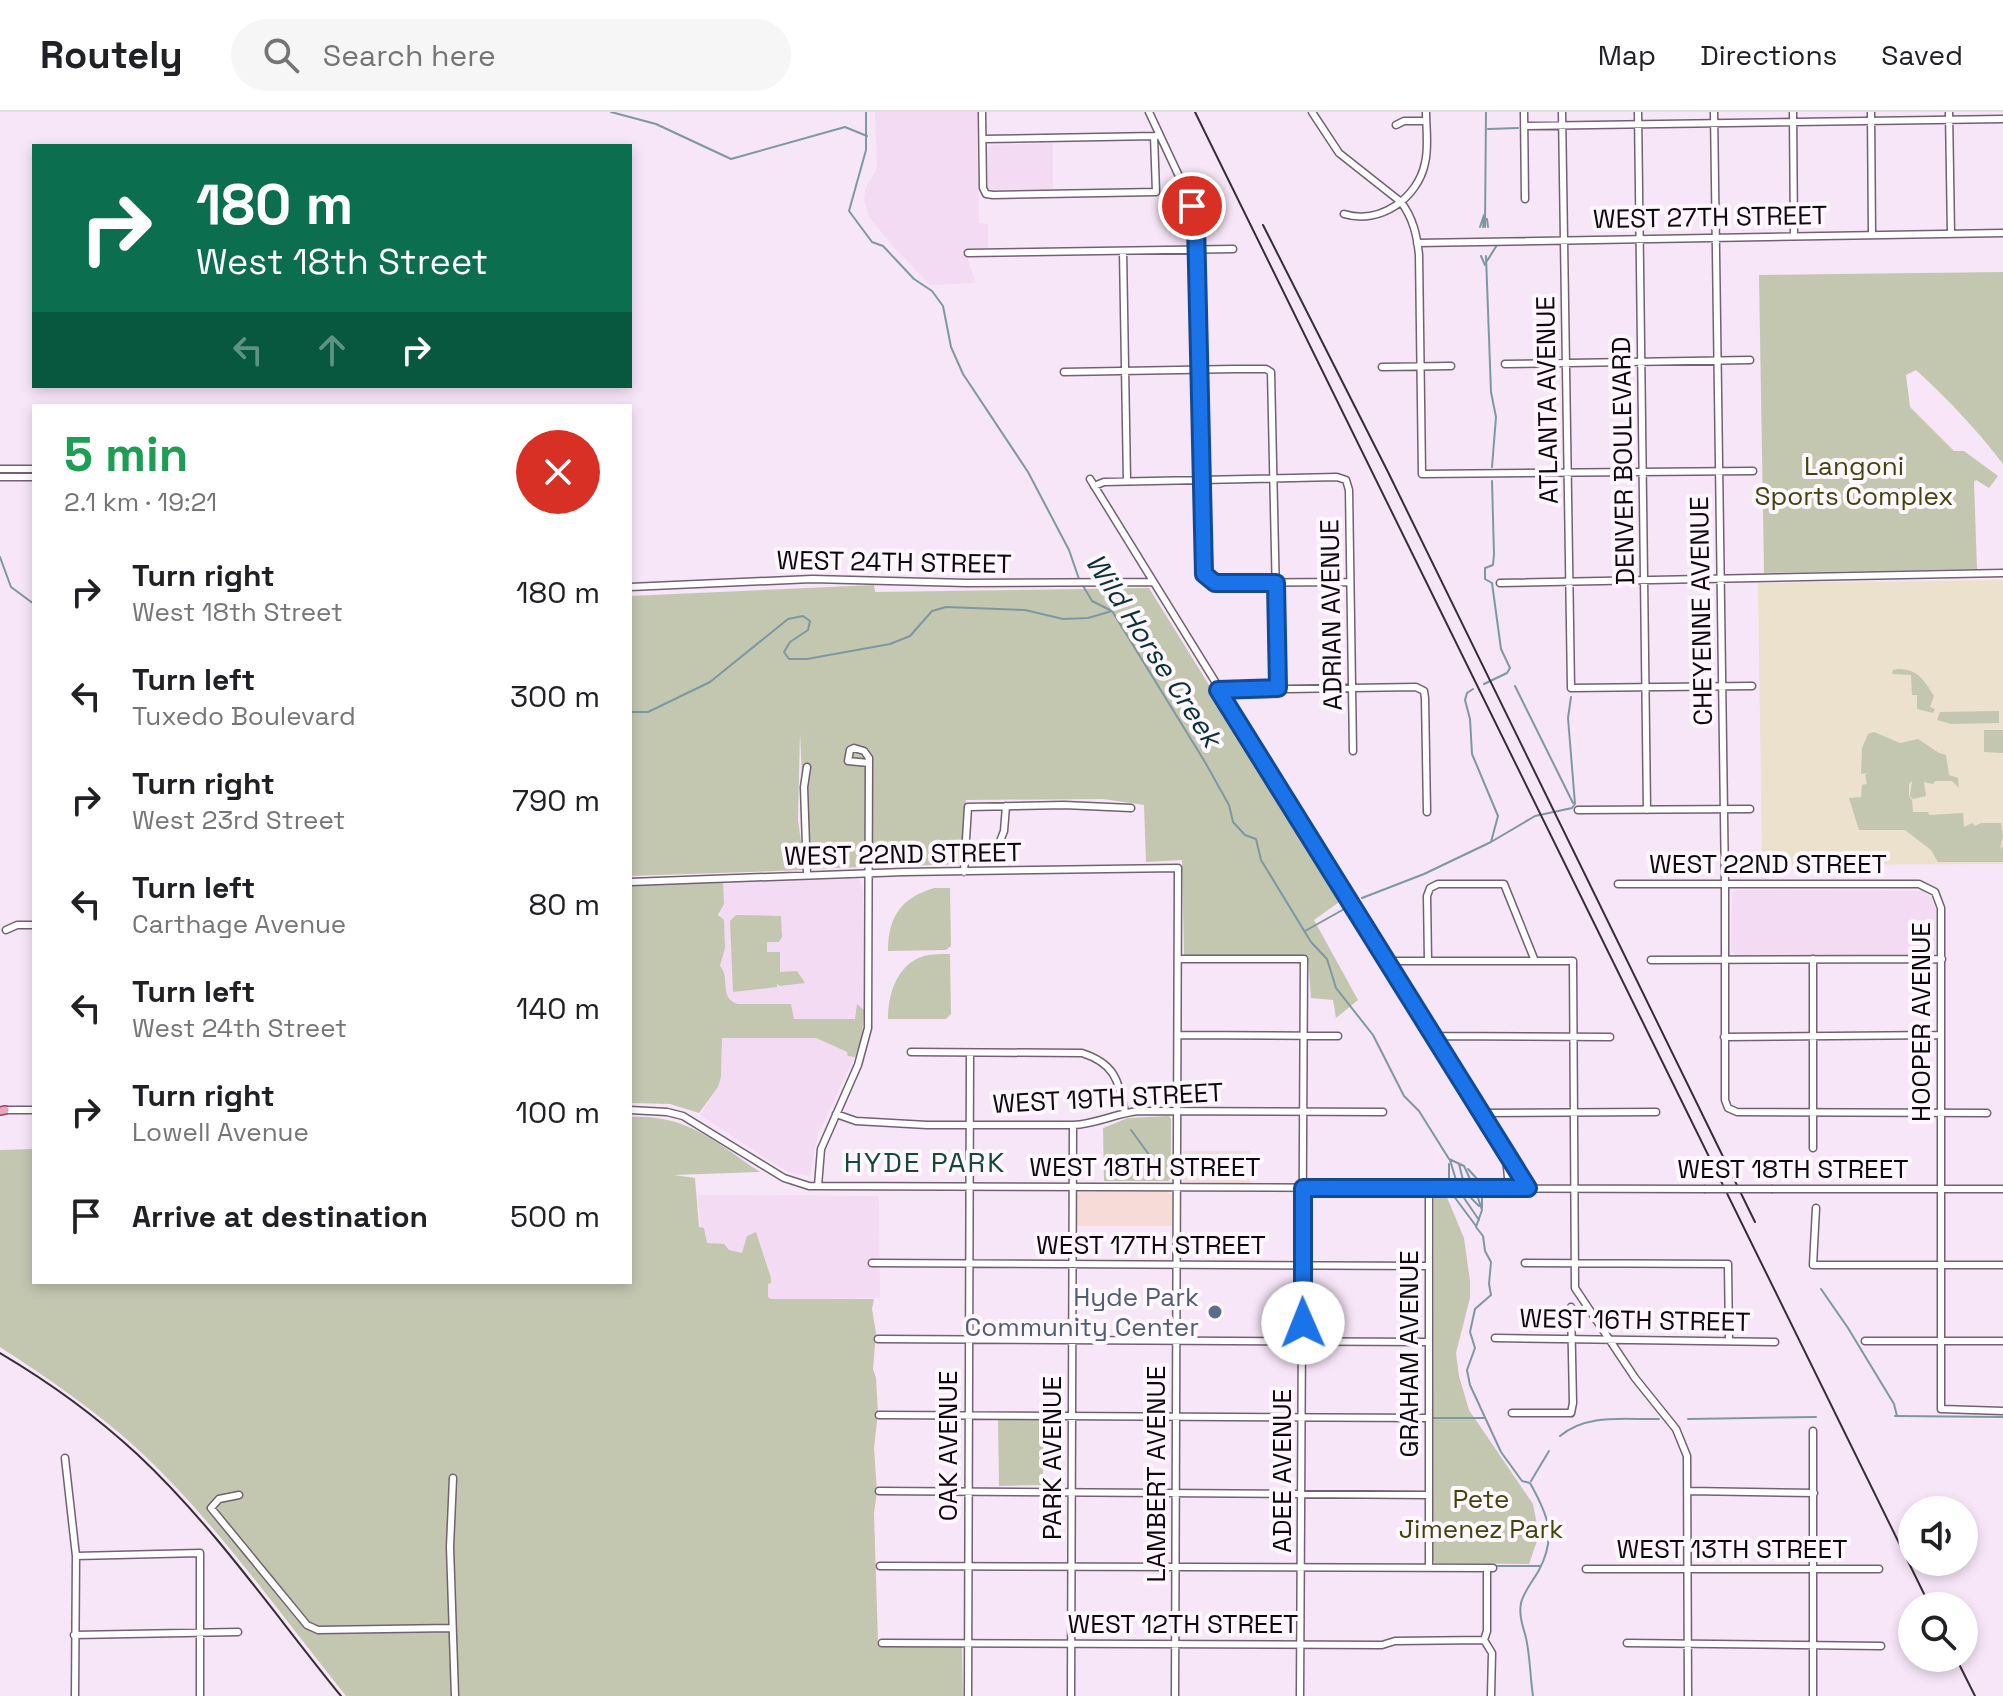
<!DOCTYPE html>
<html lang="en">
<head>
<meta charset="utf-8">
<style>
	:root { --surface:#fff; --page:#f6f6f6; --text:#202124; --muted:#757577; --line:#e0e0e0 }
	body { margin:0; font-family:"Space Grotesk",sans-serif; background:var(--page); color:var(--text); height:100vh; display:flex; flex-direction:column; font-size:30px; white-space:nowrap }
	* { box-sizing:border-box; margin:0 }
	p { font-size:26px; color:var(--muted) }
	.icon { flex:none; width:44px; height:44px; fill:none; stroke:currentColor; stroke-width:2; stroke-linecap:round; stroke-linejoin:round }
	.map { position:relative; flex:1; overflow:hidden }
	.drawer { position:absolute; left:32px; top:292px; width:600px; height:880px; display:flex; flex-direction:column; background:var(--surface); border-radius:0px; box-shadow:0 4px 12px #0003 }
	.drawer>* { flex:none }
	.banner { position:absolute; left:32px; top:32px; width:600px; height:244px; border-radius:0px; box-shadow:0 4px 12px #0003; background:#0b6e4f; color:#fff; overflow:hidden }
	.buttons { position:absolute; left:1898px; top:1384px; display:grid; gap:16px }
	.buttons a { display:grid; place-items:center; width:80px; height:80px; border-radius:50%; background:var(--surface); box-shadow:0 4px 12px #0003; font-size:40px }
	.pin { position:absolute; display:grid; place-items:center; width:68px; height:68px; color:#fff; margin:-34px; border:4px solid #fff; border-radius:50%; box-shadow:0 2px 8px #0007 }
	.me { position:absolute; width:88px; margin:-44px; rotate:359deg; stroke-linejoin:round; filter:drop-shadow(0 0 6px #0008) }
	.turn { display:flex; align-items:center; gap:28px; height:168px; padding:0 32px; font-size:36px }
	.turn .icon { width:104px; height:104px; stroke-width:2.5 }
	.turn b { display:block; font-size:56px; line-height:68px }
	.lanes { display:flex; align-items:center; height:76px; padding:0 32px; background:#0003; justify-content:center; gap:40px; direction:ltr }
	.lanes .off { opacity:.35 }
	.round { display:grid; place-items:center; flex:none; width:84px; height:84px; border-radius:42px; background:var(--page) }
	.summary { display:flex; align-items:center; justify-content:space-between; height:136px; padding:0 32px }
	h1 { font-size:48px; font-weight:800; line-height:60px; color:#1e9e55 }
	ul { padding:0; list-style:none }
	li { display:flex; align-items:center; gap:24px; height:104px; padding:0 32px }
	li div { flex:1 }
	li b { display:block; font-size:30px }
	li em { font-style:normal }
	header { display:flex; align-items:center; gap:48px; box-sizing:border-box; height:112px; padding:0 40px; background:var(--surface); border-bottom:2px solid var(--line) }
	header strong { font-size:38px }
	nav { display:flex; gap:44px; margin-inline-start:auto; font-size:28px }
	.search { width:560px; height:72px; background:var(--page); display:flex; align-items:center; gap:20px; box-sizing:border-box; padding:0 28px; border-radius:44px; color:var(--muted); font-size:30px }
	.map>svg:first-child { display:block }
	.commercial { fill:#f6dbd7 }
	.built { fill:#f3dbf3 }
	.medical { fill:#ebe1cc }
	.green { fill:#c3c7b0 }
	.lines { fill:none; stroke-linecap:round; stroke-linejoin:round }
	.stream { stroke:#7d98a2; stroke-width:2 }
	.minor-casing { stroke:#716171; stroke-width:9 }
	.major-casing { stroke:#964662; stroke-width:10 }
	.minor { stroke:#fff; stroke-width:6 }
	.major { stroke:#eba4bb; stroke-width:7 }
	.rail { stroke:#362e36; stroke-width:2 }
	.minor-bridge-casing { stroke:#716171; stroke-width:9; stroke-linecap:butt }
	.minor-bridge { stroke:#fff; stroke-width:6 }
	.route-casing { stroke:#114b97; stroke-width:20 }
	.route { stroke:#1a73e8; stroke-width:14 }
	.service-dot { fill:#5c6f8a; stroke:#fef7fe; stroke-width:3 }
	.labels { text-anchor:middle; stroke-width:8; stroke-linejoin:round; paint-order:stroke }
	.street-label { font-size:26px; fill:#0f090f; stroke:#fef7fe }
	.park-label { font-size:26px; fill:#3f440b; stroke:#fef7fe }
	.service-label { font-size:26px; fill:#4e5e75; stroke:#fef7fe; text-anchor:end }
	.water-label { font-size:28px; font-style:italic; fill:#08313a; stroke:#fef7fe }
	.neighbourhood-label { font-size:28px; letter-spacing:2px; fill:#164839; stroke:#fef7fe }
</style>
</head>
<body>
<header>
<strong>Routely</strong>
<div class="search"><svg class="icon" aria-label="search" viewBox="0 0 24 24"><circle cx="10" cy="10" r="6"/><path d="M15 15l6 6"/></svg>Search here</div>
<nav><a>Map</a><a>Directions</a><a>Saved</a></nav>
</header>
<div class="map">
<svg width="2003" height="1584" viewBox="0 0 2003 1584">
	<rect width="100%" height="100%" fill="#f7e6f8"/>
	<path class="commercial" d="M1183,1039H1250V1071L1183,1070Z
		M1080,1080H1168L1172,1083V1114H1077V1082Z"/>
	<path class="built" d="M875,0H977L979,111L988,112V136H964L976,171L930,173L891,132L869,105L864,89L865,77L877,57Z
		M1053,31V77L990,78L988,76V36L991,33Z
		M855,765L860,769L863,779L864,925L856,941L815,923H721L720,770Z
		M1736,778L1923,779L1931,786L1936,797V840L1932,844H1737L1731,839L1732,781Z
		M722,926H816L855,944L818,1022L810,1064L792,1061L781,1056L700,1003L718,975L721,965Z
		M698,1083L879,1084L880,1186L765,1188L702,1138Z"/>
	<path class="medical" d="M2003,468V752L1762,753L1758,471Z"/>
	<path class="green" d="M2003,160V352C1977,318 1948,287 1916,258L1906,263L1910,295L1954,339H1964L1998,364L1989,376L1976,368L1974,370L1977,457L1764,461L1759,163Z
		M874,473L875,480L1149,476L1342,788L1314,808L1358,888L1336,906L1333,888L1311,886L1308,844L1184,843L1182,748L1146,750L1144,693L1103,687L966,688L962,752L806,757L800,621L798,708L805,758L630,764V484Z
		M1898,557C1918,557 1924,568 1934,584L1930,595L1935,597L1933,601L1917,597V583H1912L1911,563L1892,562L1893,558Z
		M1999,599V611L1951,612L1937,608L1940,600Z
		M1984,618H2003V641L1984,640Z
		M1874,620L1900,631L1918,627L1939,641L1946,643L1949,663L1958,666L1959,676L1952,669H1935L1933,672L1924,670L1926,684L1913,687L1910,684L1912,669L1909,672V684L1912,688L1913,700H1928L1929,703L1963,701L1964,715L1972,711L1975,714L1981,711H2001L2003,724L2000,737L2003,734V750H1938L1931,738L1905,718H1859L1849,686L1861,685L1862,673L1867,672L1865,663L1868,661L1861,662L1862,636L1868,622Z
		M723,769L724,792L718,803L724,808L725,836L720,854C731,866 718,886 738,892H791L794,907H855L857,892L864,898L862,925L855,945L848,944L847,940L816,926H722L721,965L718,975L699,1001L670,992L630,991V772Z
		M934,776H950L951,834L946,838L888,839C888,805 901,786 934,776Z
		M736,803L781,804L782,825L779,830H767V840H780V860L797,859L805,871L780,874L777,872V875L733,880L730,809Z
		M950,842L951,902L946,907H888C888,882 897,852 924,844C932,842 942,842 950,842Z
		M1169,1004L1171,1007V1066L1168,1069H1104L1103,1016L1128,1006Z
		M630,1005C687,1002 715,1030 760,1060L674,1063L695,1066L699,1115L704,1116L707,1131L724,1132L729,1138L742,1141L747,1124L756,1120L771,1166V1171L768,1172V1185L771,1187H874L872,1197L876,1221L873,1257L876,1266L878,1301L874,1336L877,1380L874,1401L878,1530L882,1534L962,1535L963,1584H346C280,1502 218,1413 142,1341C98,1300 49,1267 0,1235V1038L34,1037V1170H630Z
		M1438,1083H1446L1464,1126L1470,1169V1186L1456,1241L1459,1264L1469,1298L1533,1392L1539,1423L1529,1452L1435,1451L1433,1448L1434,1116V1086Z
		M998,1308H1043V1373L999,1374Z"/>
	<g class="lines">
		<path class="stream" d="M611,0L656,12L731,47L845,15L867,24
			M866,0V38L849,99L872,130L883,134L914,167L932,179L943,194L951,235L963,262L1028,360L1069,438L1079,467
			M1488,17L1518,16
			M1487,107L1488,115
			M1480,115L1484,103
			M1483,115L1484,107
			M1485,115L1486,0
			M1481,144L1485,153
			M1486,144L1491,280L1496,305L1492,355
			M1487,149L1497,133
			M0,445L11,475L34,492
			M1082,472L1092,489L1112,499L1205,650L1229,693L1233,710L1245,723L1256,727L1261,748L1311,830L1327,847L1336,876L1373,923L1404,984L1419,999L1449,1047L1464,1054L1470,1067
			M1484,572L1507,561L1510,556L1501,537L1492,471L1485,467V456L1493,453L1494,442L1492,369
			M1515,574L1573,691
			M1473,577L1467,581L1465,588L1470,607L1472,642L1498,704L1491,730
			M630,600H648L710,570L788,507L803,504L810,509L808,518L790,530L784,540L789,547H807L890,532L910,524L932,499L946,495L1025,498L1063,507L1088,506L1112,499
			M1362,786L1424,762L1491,730L1535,704L1572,696L1575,692L1568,606L1571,585
			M1305,819L1346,796
			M1131,1018L1158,1055
			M1450,1048L1456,1068
			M1449,1052V1067
			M1459,1052L1463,1068
			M1468,1057L1478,1068
			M1453,1083L1476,1114
			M1462,1083L1479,1108
			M1477,1083L1482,1098L1476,1115L1483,1124L1485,1139L1491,1150L1489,1172L1491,1183L1475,1197L1470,1220L1475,1236L1467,1258L1470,1273L1501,1340L1522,1369L1530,1371C1548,1403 1557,1424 1539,1458C1533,1469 1524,1479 1521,1491C1519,1502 1522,1512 1525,1522C1530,1539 1530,1565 1533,1584
			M1469,1084L1479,1094
			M1482,1084V1096
			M1821,1177L1848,1216L1894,1292L1897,1304
			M1895,1304L2003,1305
			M1430,1306H1484
			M1688,1307L1816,1305
			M1560,1324C1587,1301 1625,1308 1659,1307
			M1531,1369L1549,1339
			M1494,1454H1540"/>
		<g class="minor-casing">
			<path id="minor" d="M982,0L983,76L986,82L993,83L1156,80L1154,24
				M1149,0L1185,77L1196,111L1204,462L1215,471L1350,470
				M1312,0L1339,41L1401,90C1413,106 1417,123 1419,143L1422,362L1753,359
				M1524,0L1525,87
				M1562,0L1571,576L1752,574
				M1638,0L1647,698
				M1714,0L1725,773V988L1728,996L1737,1000L1987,1001
				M1793,0L1794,124
				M1871,0L1872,123
				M1949,0L1951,122
				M1396,13L1404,9H1426
				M1524,14L2003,7
				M983,27L1156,24
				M1344,102C1380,113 1418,86 1425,51C1429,35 1426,16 1426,0
				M1417,131L2003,121
				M1123,139L1127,369
				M968,141L1233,137
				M1505,252L1750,248
				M1382,255L1451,254
				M1064,260L1235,257H1266L1271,260L1278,576
				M0,357H34
				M0,365H34
				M1090,367L1528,1076
				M1094,374L1104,370L1337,365L1346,368L1349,378L1353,639
				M1500,471L2003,461
				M630,475L812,467L967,471L1152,470
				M1218,578L1416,575L1424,579L1425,586L1427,700
				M1578,698L1750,697
				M966,735H993L999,732L1004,719L1006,694
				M964,760L968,695L1064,693L1131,696
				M807,763L804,675L807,655
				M630,770L904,760L1178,756L1175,1584
				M1618,772H1919L1935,780L1941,796V1297L2003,1299
				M6,818L17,813H34
				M1178,847H1304L1300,1584
				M1813,847V1036
				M1651,848L1942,847
				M1387,849H1573L1575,1176L1635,1266L1676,1317L1687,1344L1688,1584
				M1428,849L1427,784L1430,776L1438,772H1504L1535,849
				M1178,923L1338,924
				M1434,924L1610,925
				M1724,925L1941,923
				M911,940L1082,941C1116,952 1118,969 1125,1000
				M5,998H34
				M630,998L667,1000L683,1004L784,1066L809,1074L1704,1077
				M1481,1001L1656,1000
				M836,1002L856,1009L927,1013H1073C1097,1012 1116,1001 1139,999L1383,1000
				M1506,1045L1509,1076
				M818,1074L821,1037L858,953L868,916L869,646L864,639L854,636L850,638L848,649L869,651
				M1773,1077H2003
				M1816,1096L1813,1153H2003
				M872,1151L1429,1154
				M1525,1151L1728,1152L1729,1229
				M1495,1226L1775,1230
				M878,1227L1429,1230
				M1865,1229H2003
				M1512,1301H1571L1573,1291L1571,1195
				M879,1303L1429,1306
				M1813,1319V1584
				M65,1346L76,1444L75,1584
				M453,1366L450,1435L455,1584
				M879,1379L1428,1383
				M1688,1379L1814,1381
				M239,1383L219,1387L211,1396L307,1513L318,1518L452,1516
				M76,1444L200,1441V1584
				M880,1454L1493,1456
				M1429,1456V1076
				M1487,1456V1519L1484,1528L1492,1541L1491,1584
				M1586,1457H1879
				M74,1523L238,1520
				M882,1531L1382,1533L1395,1529L1484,1528
				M1627,1531L1881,1534
				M968,1584L970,941
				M1071,1584L1073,1013"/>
		</g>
		<g class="major-casing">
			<path id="major" d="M0,999L5,998"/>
		</g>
		<use href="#minor" class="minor"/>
		<use href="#major" class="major"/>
		<path class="rail" d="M1195,0L1930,1494
			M1263,113L1388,360L1755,1110
			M0,1241C49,1270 95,1303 137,1342C214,1414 275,1503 341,1584
			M1956,1546L1975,1584"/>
		<g class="minor-bridge-casing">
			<path id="minor-bridge" d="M1704,1077H1773"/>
		</g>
		<use href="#minor-bridge" class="minor-bridge"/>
	</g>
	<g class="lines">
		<g class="route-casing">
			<path id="route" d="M1192,94L1196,111L1204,462L1215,471H1276L1278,576L1218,578L1528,1076H1303V1211"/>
		</g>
		<use href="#route" class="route"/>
	</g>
	<circle class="service-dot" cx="1215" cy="1200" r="8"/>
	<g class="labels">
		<g class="street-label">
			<text transform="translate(1710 105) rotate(-1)" y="9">WEST 27TH STREET</text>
			<text transform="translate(1547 288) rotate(-91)" y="9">ATLANTA AVENUE</text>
			<text transform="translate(1623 349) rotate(-91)" y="9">DENVER BOULEVARD</text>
			<text transform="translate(894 450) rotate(1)" y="9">WEST 24TH STREET</text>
			<text transform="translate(1701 499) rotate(-91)" y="9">CHEYENNE AVENUE</text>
			<text transform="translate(1331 503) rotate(-91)" y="9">ADRIAN AVENUE</text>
			<text transform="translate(903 742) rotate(-1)" y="9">WEST 22ND STREET</text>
			<text x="1768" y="761">WEST 22ND STREET</text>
			<text transform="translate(1921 910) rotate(-90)" y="9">HOOPER AVENUE</text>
			<text transform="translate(1108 986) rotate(-3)" y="9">WEST 19TH STREET</text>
			<text x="1145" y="1064">WEST 18TH STREET</text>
			<text x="1793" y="1066">WEST 18TH STREET</text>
			<text x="1151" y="1142">WEST 17TH STREET</text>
			<text transform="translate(1635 1208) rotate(1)" y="9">WEST 16TH STREET</text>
			<text transform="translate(1409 1242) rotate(-90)" y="9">GRAHAM AVENUE</text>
			<text transform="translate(948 1334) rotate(-90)" y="9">OAK AVENUE</text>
			<text transform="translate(1052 1346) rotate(-90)" y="9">PARK AVENUE</text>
			<text transform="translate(1282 1359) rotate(-90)" y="9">ADEE AVENUE</text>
			<text transform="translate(1156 1362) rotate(-90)" y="9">LAMBERT AVENUE</text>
			<text x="1732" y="1446">WEST 13TH STREET</text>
			<text x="1183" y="1521">WEST 12TH STREET</text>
		</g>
		<g class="park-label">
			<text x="1854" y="363">Langoni<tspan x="1854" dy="30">Sports Complex</tspan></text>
			<text x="1481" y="1396">Pete<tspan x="1481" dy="30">Jimenez Park</tspan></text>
		</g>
		<g class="service-label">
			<text x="1199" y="1194">Hyde Park<tspan x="1199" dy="30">Community Center</tspan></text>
		</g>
		<g class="water-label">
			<text transform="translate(1154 538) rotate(57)" y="10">Wild Horse Creek</text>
		</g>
		<g class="neighbourhood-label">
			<text x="925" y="1060">HYDE PARK</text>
		</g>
	</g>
</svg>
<div class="buttons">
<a><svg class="icon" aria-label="sound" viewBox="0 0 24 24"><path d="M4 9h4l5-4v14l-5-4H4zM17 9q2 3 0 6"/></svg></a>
<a><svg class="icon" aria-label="search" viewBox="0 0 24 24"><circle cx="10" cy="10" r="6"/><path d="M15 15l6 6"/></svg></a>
</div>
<div class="pin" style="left:1192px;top:94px;background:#d93025"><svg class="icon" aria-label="arrive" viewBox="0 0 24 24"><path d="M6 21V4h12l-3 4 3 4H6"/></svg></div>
<svg class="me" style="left:1303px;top:1211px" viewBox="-20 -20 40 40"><circle r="19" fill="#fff"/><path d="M0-13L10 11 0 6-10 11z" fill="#1a73e8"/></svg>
<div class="banner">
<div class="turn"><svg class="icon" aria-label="right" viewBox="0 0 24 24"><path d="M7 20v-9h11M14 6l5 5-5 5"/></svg><div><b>180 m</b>West 18th Street</div></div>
<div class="lanes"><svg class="icon off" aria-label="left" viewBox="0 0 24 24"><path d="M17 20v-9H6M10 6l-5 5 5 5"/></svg><svg class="icon off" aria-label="ahead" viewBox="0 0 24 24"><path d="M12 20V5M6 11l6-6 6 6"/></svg><svg class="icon" aria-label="right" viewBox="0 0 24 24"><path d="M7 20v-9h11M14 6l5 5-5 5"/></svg></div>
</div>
<section class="drawer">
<div class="summary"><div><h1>5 min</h1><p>2.1 km · 19:21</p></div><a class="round" style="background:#d93025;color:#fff"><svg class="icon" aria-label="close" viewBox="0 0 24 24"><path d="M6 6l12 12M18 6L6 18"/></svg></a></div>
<ul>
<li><svg class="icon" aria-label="right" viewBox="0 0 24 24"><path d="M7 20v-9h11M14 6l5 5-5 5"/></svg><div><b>Turn right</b><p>West 18th Street</p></div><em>180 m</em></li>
<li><svg class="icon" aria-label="left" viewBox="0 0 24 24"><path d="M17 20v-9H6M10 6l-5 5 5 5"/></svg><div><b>Turn left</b><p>Tuxedo Boulevard</p></div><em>300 m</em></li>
<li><svg class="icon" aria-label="right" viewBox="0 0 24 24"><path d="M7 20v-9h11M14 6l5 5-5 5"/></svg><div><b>Turn right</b><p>West 23rd Street</p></div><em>790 m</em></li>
<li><svg class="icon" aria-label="left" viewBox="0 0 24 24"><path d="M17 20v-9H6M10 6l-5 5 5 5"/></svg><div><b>Turn left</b><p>Carthage Avenue</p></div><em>80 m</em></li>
<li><svg class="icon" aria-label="left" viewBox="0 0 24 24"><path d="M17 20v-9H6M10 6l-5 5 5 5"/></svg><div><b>Turn left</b><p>West 24th Street</p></div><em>140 m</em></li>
<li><svg class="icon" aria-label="right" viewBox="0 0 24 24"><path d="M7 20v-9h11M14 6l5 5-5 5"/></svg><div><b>Turn right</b><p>Lowell Avenue</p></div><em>100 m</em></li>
<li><svg class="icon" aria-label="arrive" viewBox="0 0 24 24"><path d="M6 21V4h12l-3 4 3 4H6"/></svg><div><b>Arrive at destination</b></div><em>500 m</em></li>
</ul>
</section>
</div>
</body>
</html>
